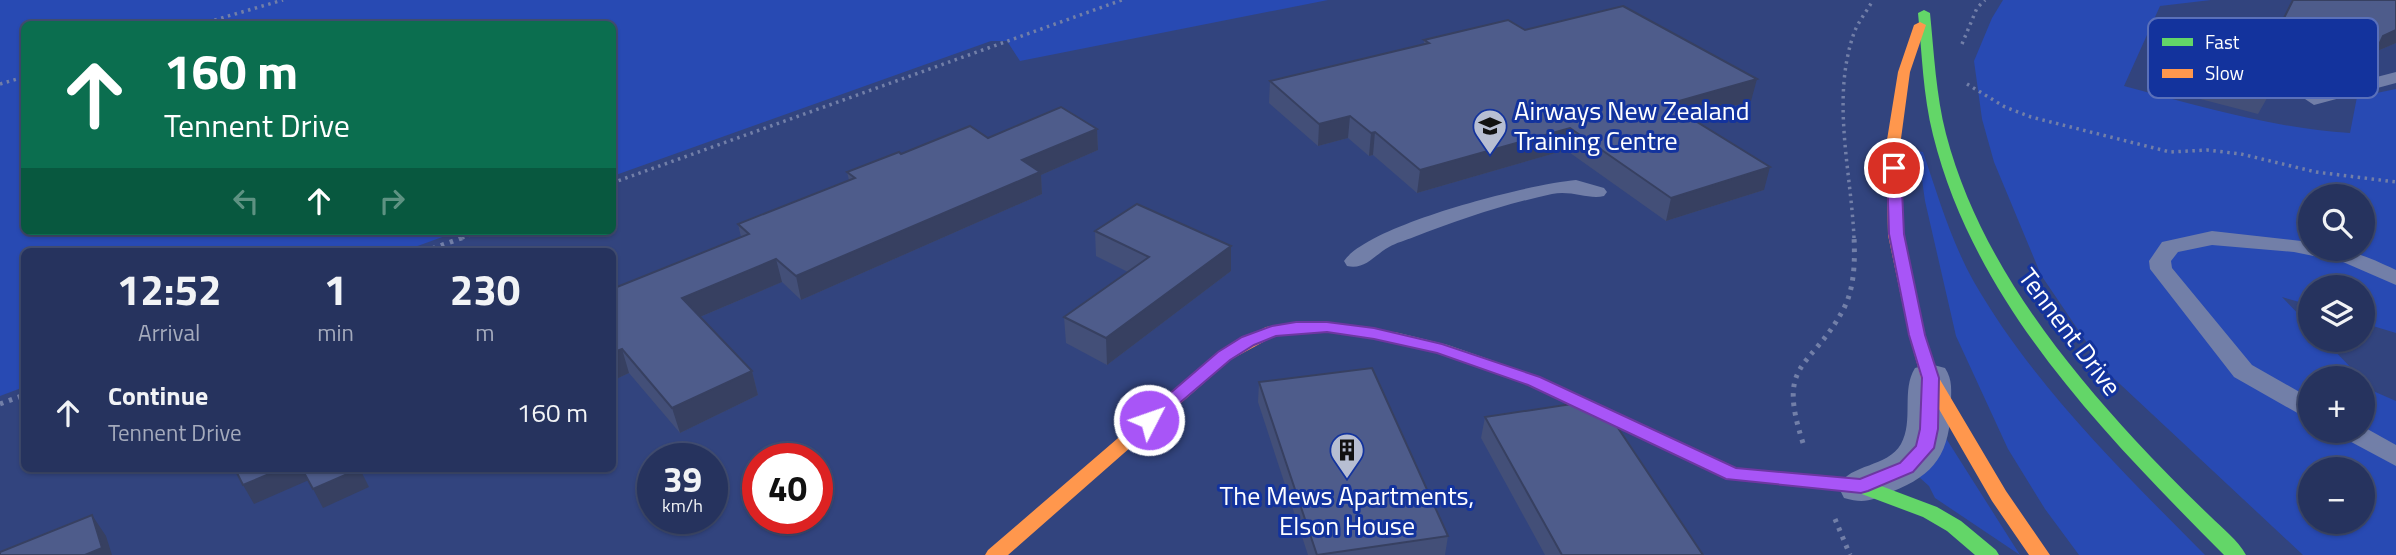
<!DOCTYPE html>
<html lang="en">
<head>
<meta charset="utf-8">
<style>
	:root { --surface:#26335e; --page:#323f67; --text:#f1f3f6; --muted:#a4aabc; --line:#424e73 }
	body { margin:0; font-family:"Titillium Web",sans-serif; background:var(--page); color:var(--text); height:100vh; display:flex; flex-direction:column; font-size:26px; white-space:nowrap }
	* { box-sizing:border-box; margin:0 }
	p { font-size:23px; color:var(--muted) }
	.icon { flex:none; width:38px; height:38px; fill:none; stroke:currentColor; stroke-width:2; stroke-linecap:round; stroke-linejoin:round }
	.map { position:relative; flex:1; overflow:hidden }
	.details { position:absolute; left:21px; top:248px; width:595px; height:224px; display:flex; flex-direction:column; background:var(--surface); border-radius:10px; box-shadow:0 2px 5px #0004,0 0 0 2px var(--line) }
	.details>* { flex:none }
	.top-card { position:absolute; left:21px; top:21px; width:595px; height:214px; border-radius:10px; box-shadow:0 2px 5px #0004,0 0 0 2px var(--line); background:#0b6e4f; color:#fff; overflow:hidden }
	.fabs { position:absolute; left:2298px; top:184px; display:grid; gap:14px }
	.fabs a { display:grid; place-items:center; width:77px; height:77px; border-radius:50%; background:var(--surface); box-shadow:0 2px 5px #0004,0 0 0 2px var(--line); font-size:35px }
	.speed { position:absolute; left:637px; top:443px; display:flex; gap:14px; font-size:35px; font-weight:700; text-align:center }
	.speed>* { display:grid; place-content:center; width:91px; height:91px; border-radius:50%; background:var(--surface); box-shadow:0 2px 5px #0004,0 0 0 2px var(--line); line-height:1 }
	.speed small { font-size:18px; font-weight:400 }
	.speed .limit { border:10px solid #d22; background:#fff; color:#111 }
	.pin { position:absolute; display:grid; place-items:center; width:60px; height:60px; color:#fff; margin:-30px; border:4px solid #fff; border-radius:50%; box-shadow:0 2px 7px #0007 }
	.me { position:absolute; width:77px; margin:-38px; rotate:49deg; stroke-linejoin:round; filter:drop-shadow(0 0 5px #0008) }
	.turn { display:flex; align-items:center; gap:24px; height:147px; padding:0 28px; font-size:32px }
	.turn .icon { width:91px; height:91px; stroke-width:2.5 }
	.turn b { display:block; font-size:49px; line-height:60px }
	.lanes { display:flex; align-items:center; height:66px; padding:0 28px; background:#0003; justify-content:center; gap:35px; direction:ltr }
	.lanes .off { opacity:.35 }
	.eta { display:flex; justify-content:space-evenly; align-items:center; height:119px; text-align:center }
	.eta b { font-size:42px; font-weight:700; line-height:49px }
	ul { padding:0; list-style:none }
	li { display:flex; align-items:center; gap:21px; height:91px; padding:0 28px }
	li div { flex:1 }
	li b { display:block; font-size:26px }
	li em { font-style:normal }
	.map>svg:first-child { display:block }
	.green { fill:#284ab3; fill-rule:evenodd }
	.lines { fill:none; stroke-linecap:round; stroke-linejoin:round }
	.path-far1 { stroke:#727fa8; stroke-width:3.5; stroke-dasharray:2.5 4.5; stroke-linecap:butt }
	.path { stroke:#727fa8; stroke-width:5; stroke-dasharray:3.5 6; stroke-linecap:butt }
	.lane { fill:#727fa8; fill-rule:evenodd }
	.street { fill:#727fa8; fill-rule:evenodd }
	.fast { fill:#63d668; fill-rule:evenodd }
	.slow { fill:#ff974d; fill-rule:evenodd }
	.wall { fill:#434f78 }
	.shaded-wall { fill:#374061 }
	.building { fill:#4e5c8b; stroke:#374061; stroke-width:2 }
	.route { fill:#a855f7; stroke:#6d37a1; stroke-width:2 }
	.labels { text-anchor:middle; stroke-width:6; stroke-linejoin:round; paint-order:stroke }
	.poi-label { font-size:26px; fill:#fff; stroke:#13339d; text-anchor:start }
	.street-label { font-size:26px; fill:#fff; stroke:#13339d }
	.key { fill:#13339d; stroke:#5a70ba; stroke-width:2 }
	.key-label { font-size:19px; fill:#fff }
</style>
</head>
<body>
<div class="map">
<svg width="2396" height="555" viewBox="0 0 2396 555">
	<rect width="100%" height="100%" fill="#32447e"/>
	<path class="green" d="M0,0H1328L1020,61L1007,41H991L613,176L612,24H24V231H459L401,252H24V387L0,396Z
		M2003,0H2211L2160,6L2124,86C2199,106 2272,128 2350,133L2357,97L2396,89V333L2363,323L2362,287H2310V305L2282,297L2310,326V340H2324L2361,378H2310V430H2362L2363,380L2373,391L2396,401V555H2303L2106,371L2041,275L1994,162L1982,119L1974,61L1992,18ZM2310,196H2362V248H2310ZM2310,469H2362V522H2310Z
		M1918,151L1923,152C1938,196 1951,241 1974,282C2034,386 2122,471 2205,555H2079L2045,509L2008,449L1956,336L1925,201Z
		M1942,432L2020,555L1935,498L1929,486L1919,477L1935,463Z"/>
	<g class="lines">
		<path class="path-far1" d="M201,24L283,0
			M1962,44L1977,8L1985,0
			M0,84L24,77
			M1967,84L2005,107L2031,117L2170,152L2207,150L2241,154L2316,172L2396,182
			M612,183L1122,0
			M462,238L481,231
			M1854,238C1851,170 1831,99 1854,33C1858,22 1867,11 1873,0"/>
		<path class="path" d="M423,252L467,236
			M0,404L24,395
			M1803,443C1776,360 1810,371 1843,310C1855,288 1855,260 1854,236
			M1835,519L1850,555"/>
		<path class="lane" d="M2396,72V83L2314,105L2305,99L2307,95Z
			M1576,180L1604,188L1607,192L1604,196C1589,200 1572,190 1552,194C1505,204 1458,220 1414,237C1406,240 1396,243 1389,247C1374,255 1366,270 1347,266L1344,261C1369,224 1530,184 1576,180Z
			M2212,231L2310,242V248C2348,248 2362,254 2396,270V285L2343,262L2294,252L2212,245L2178,252L2171,261L2172,268L2252,365L2310,398V418L2301,415L2234,377L2150,269L2149,261L2162,242Z
			M2362,426L2396,445V466L2340,436L2336,430H2362Z"/>
		<path class="street" d="M1930,364L1945,368C1953,380 1951,391 1951,405C1950,452 1936,475 1891,492C1872,500 1865,504 1844,498L1838,486C1851,463 1887,468 1901,444C1914,421 1901,390 1915,368Z"/>
		<path class="fast" d="M1924,10L1930,13C1934,53 1936,95 1946,134C1977,252 2054,352 2135,440C2159,466 2184,491 2210,516C2222,528 2238,540 2246,555H2224C2105,435 1975,304 1933,135C1923,95 1922,54 1918,13Z
			M1399,333L1448,345L1540,377L1736,468L1868,481L1937,507L1961,521L1996,550L1999,555H1975L1947,531L1923,517L1859,493L1726,479L1528,385L1436,353L1393,342L1391,338L1393,334Z"/>
		<path class="slow" d="M1920,22L1926,25L1910,72L1900,146L1904,235L1925,335L1939,378L2006,491L2050,555H2029L1992,501L1921,378L1909,335L1888,235L1886,146L1898,72L1914,25Z
			M1296,322H1327L1399,333L1407,338L1399,343L1327,332H1296L1276,335L1230,360L1008,555H985L988,550L1218,352L1266,327Z"/>
	</g>
	<path class="wall" d="M1525,30L1751,101L1691,118L1764,190L1666,221L1566,150L1417,193L1373,155L1369,156L1348,138L1318,146L1269,103L1270,81L1424,44V40Z
		M2275,35L2396,43L2375,52L2368,64L2337,56L2291,82L2279,77L2258,114L2185,95L2186,93L2159,85L2162,79L2148,75L2156,57Z
		M1097,129L1098,150L1041,175L1042,194L801,300L782,282L700,317L752,371L758,395L680,433L629,373L612,381V289L741,237L738,224L849,180L847,172L901,154L988,138Z
		M1095,231L1231,271L1107,365L1066,343L1064,317L1128,272L1096,256Z
		M1259,382L1448,536L1445,555H1308L1258,402Z
		M1485,417L1703,555H1545L1481,438Z"/>
	<path class="shaded-wall" d="M2396,30V43L2375,52L2383,36Z
		M2346,39L2337,56L2291,82L2300,64Z
		M1757,79L1751,101L1663,126L1668,104Z
		M1350,116L1348,138L1318,146L1319,124Z
		M1570,128L1566,150L1417,193L1420,170Z
		M1097,129L1098,150L1041,175L1042,194L801,300L796,276L1022,160Z
		M1375,132L1373,155L1369,156L1371,133Z
		M1770,167L1764,190L1666,221L1671,198Z
		M1231,246V271L1107,365L1106,338Z
		M776,259L782,282L688,322L682,298Z
		M622,349L629,373L612,381V353Z
		M752,371L758,395L680,433L672,408Z
		M281,469H303L309,480L254,504L243,485Z
		M360,469L369,487L323,508L313,489Z
		M92,515L106,536L112,555H85Z"/>
	<path class="building" d="M2293,0H2396V30L2383,36L2378,47L2346,39L2300,64L2288,60L2268,96L2193,77L2194,75L2168,68L2172,62L2156,57L2228,20L2275,36Z
		M1623,6L1757,79L1668,104L1770,167L1671,198L1570,128L1420,170L1375,132L1371,133L1350,116L1319,124L1270,81L1429,43L1424,40L1508,20L1525,30Z
		M1061,107L1097,129L1022,160L1040,172L796,276L776,259L682,298L752,371L672,408L622,349L612,353V289L749,234L738,224L855,178L847,172L899,152L901,154L970,126L988,138Z
		M1137,204L1231,246L1106,338L1064,317L1149,257L1095,231Z
		M1372,368L1448,536L1317,555L1259,382Z
		M1585,402L1608,413L1703,555H1562L1485,417Z
		M235,469H281L243,485Z
		M302,469H359L313,489Z
		M92,515L102,548L85,555H0V552Z"/>
	<path class="route" d="M1894,164L1901,168L1904,234L1925,335L1939,378L1938,429L1934,448L1913,472L1868,491L1861,493L1726,479L1528,385L1437,353L1374,339L1327,332L1276,336L1254,345L1230,360L1155,424H1142L1139,420L1218,352L1242,337L1272,326L1296,322H1327L1374,328L1442,344L1540,377L1736,468L1860,479L1900,463L1916,446L1920,429L1922,378L1909,335L1889,234L1887,168Z"/>
	<defs>
		<g id="university-pin" transform="scale(1.75)"><path d="M0 17L-7.5 6A9.5 9.5 0 1 1 7.5 6Z" fill="#b7bed2" stroke="#13339d"/><path d="M0-5L7-2L0 1L-7-2ZM-4 1L0 2.5L4 1V4Q0 6-4 4Z" fill="#111"/></g>
		<g id="building-pin" transform="scale(1.75)"><path d="M0 17L-7.5 6A9.5 9.5 0 1 1 7.5 6Z" fill="#b7bed2" stroke="#13339d"/><path d="M-4-6H4V6H1V3H-1V6H-4ZM-2.5-4.3h1.7v1.8h-1.7ZM.8-4.3h1.7v1.8H.8ZM-2.5-1h1.7V.8h-1.7ZM.8-1h1.7V.8H.8Z" fill="#111"/></g>
	</defs>
	<g fill-rule="evenodd">
		<use href="#university-pin" x="1490" y="126"/>
		<use href="#building-pin" x="1347" y="450"/>
	</g>
	<g class="labels">
		<g class="poi-label">
			<text x="1514" y="120">Airways New Zealand<tspan x="1514" dy="30">Training Centre</tspan></text>
			<text x="1347" y="505" text-anchor="middle">The Mews Apartments,<tspan x="1347" dy="30">Elson House</tspan></text>
		</g>
		<g class="street-label">
			<text transform="translate(2070 332) rotate(53)" y="9">Tennent Drive</text>
		</g>
	</g>
	<rect x="2148" y="18" width="230" height="80" rx="10" class="key"/>
	<rect x="2162" y="38" width="31" height="8" fill="#63d668"/>
	<rect x="2162" y="69" width="31" height="9" fill="#ff974d"/>
	<g class="key-label">
		<text x="2205" y="49">Fast</text>
		<text x="2205" y="80">Slow</text>
	</g>
</svg>
<div class="fabs">
<a><svg class="icon" aria-label="search" viewBox="0 0 24 24"><circle cx="10" cy="10" r="6"/><path d="M15 15l6 6"/></svg></a>
<a><svg class="icon" aria-label="layers" viewBox="0 0 24 24"><path d="M12 4l9 5-9 5-9-5zM3 14l9 5 9-5"/></svg></a>
<a>+</a>
<a>−</a>
</div>
<div class="speed"><div>39<small>km/h</small></div><div class="limit">40</div></div>
<div class="pin" style="left:1894px;top:168px;background:#d93025"><svg class="icon" aria-label="arrive" viewBox="0 0 24 24"><path d="M6 21V4h12l-3 4 3 4H6"/></svg></div>
<svg class="me" style="left:1149px;top:420px" viewBox="-20 -20 40 40"><circle r="17" fill="#a855f7" stroke="#fff" stroke-width="3"/><path d="M0-11L8 9 0 5-8 9z" fill="#fff"/></svg>
<div class="top-card">
<div class="turn"><svg class="icon" aria-label="ahead" viewBox="0 0 24 24"><path d="M12 20V5M6 11l6-6 6 6"/></svg><div><b>160 m</b>Tennent Drive</div></div>
<div class="lanes"><svg class="icon off" aria-label="left" viewBox="0 0 24 24"><path d="M17 20v-9H6M10 6l-5 5 5 5"/></svg><svg class="icon" aria-label="ahead" viewBox="0 0 24 24"><path d="M12 20V5M6 11l6-6 6 6"/></svg><svg class="icon off" aria-label="right" viewBox="0 0 24 24"><path d="M7 20v-9h11M14 6l5 5-5 5"/></svg></div>
</div>
<section class="details">
<div class="eta">
<div><b>12:52</b><p>Arrival</p></div>
<div><b>1</b><p>min</p></div>
<div><b>230</b><p>m</p></div>
</div>
<ul>
<li><svg class="icon" aria-label="ahead" viewBox="0 0 24 24"><path d="M12 20V5M6 11l6-6 6 6"/></svg><div><b>Continue</b><p>Tennent Drive</p></div><em>160 m</em></li>
</ul>
</section>
</div>
</body>
</html>
